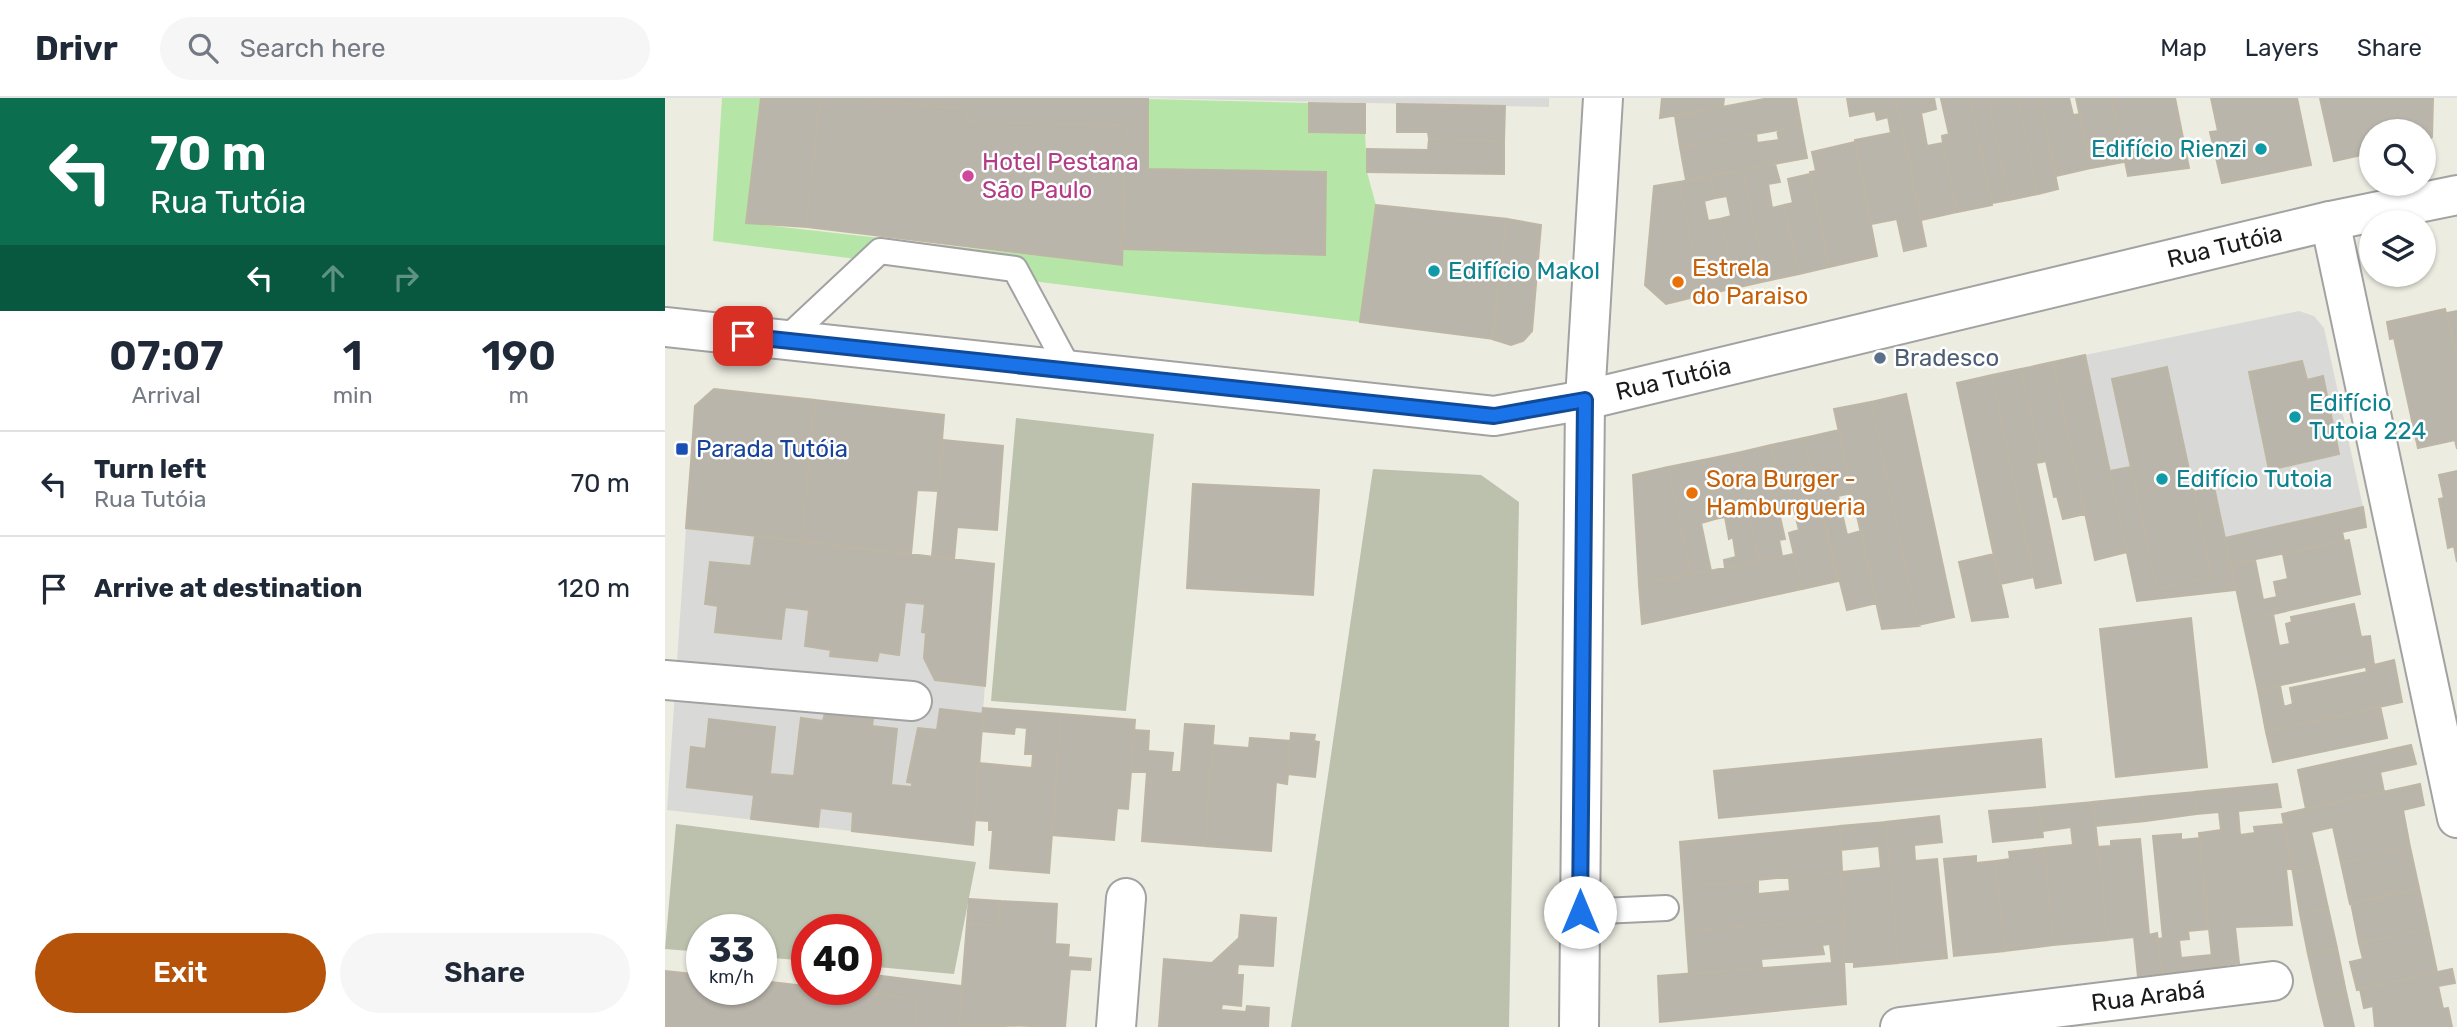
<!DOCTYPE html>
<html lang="en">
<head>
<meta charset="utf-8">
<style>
	:root { --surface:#fff; --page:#f6f6f7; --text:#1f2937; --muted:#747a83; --line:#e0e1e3; --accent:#b45309 }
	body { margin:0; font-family:Rubik,sans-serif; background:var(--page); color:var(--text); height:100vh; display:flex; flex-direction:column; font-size:26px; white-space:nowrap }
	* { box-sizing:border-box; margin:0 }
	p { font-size:23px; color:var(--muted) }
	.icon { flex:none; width:38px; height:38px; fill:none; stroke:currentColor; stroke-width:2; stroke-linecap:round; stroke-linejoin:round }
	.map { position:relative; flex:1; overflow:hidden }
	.drawer { display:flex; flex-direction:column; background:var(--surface); width:665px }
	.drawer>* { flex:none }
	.top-card { background:#0b6e4f; color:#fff; overflow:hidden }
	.buttons { position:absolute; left:1694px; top:21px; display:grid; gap:14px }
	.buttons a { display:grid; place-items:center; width:77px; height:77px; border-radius:50%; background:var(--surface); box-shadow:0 2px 5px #0004; font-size:35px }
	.speed { position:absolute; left:21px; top:816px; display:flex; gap:14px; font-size:35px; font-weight:700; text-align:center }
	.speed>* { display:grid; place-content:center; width:91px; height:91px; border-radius:50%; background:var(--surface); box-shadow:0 2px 5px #0004; line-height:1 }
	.speed small { font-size:18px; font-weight:400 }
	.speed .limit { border:10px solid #d22; background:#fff; color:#111 }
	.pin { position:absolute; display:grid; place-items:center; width:60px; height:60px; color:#fff; margin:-30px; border-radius:14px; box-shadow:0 4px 10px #0006 }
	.me { position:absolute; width:77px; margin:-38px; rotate:0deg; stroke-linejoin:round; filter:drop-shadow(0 0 5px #0008) }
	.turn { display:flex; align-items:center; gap:24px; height:147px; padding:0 35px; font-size:32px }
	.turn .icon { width:91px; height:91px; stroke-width:2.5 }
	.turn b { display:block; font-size:49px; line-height:60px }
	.lanes { display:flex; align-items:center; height:66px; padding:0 35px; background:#0003; justify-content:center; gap:35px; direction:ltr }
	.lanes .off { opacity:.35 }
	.eta { display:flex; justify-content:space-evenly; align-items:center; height:119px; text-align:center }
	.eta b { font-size:42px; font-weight:600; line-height:49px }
	.button { display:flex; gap:14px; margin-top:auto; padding:14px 35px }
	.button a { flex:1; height:80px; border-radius:42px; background:var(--accent); color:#fff; font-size:28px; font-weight:600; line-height:80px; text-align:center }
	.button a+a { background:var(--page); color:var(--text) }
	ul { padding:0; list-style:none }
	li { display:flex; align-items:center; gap:21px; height:105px; padding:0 35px; border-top:2px solid var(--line) }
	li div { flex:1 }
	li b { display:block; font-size:26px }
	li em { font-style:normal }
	header { display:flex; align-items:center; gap:42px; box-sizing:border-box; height:98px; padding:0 35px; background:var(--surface); border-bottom:2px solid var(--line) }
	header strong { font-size:33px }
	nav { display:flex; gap:38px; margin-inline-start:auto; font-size:24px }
	.search { width:490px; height:63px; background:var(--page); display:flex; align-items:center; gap:18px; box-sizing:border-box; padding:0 24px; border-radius:38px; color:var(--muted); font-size:26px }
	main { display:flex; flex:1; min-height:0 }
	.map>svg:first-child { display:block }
	.residential { fill:#d9d9d8 }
	.construction { fill:#bbc1ad }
	.grass { fill:#b5e6a7 }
	.building { fill:#b9b5ab; stroke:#beb6a4; stroke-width:2 }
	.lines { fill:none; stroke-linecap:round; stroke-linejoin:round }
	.service-casing { stroke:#a2a2a2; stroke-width:28 }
	.minor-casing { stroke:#a2a2a2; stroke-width:42 }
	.tertiary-casing { stroke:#a2a2a2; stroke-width:42 }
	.service { stroke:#fff; stroke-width:24 }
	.minor { stroke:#fff; stroke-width:38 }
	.tertiary { stroke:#fff; stroke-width:38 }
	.route-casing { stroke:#114b97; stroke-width:18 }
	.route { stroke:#1a73e8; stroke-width:12 }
	.culture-dot { fill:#0f9aa8; stroke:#fff; stroke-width:2.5 }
	.hotel-dot { fill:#d1479c; stroke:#fff; stroke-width:2.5 }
	.food-dot { fill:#e8710a; stroke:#fff; stroke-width:2.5 }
	.service-dot { fill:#5c6f8a; stroke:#fff; stroke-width:2.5 }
	.transit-dot { fill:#1a4fb4; stroke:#fff; stroke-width:2.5 }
	.labels { text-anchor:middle; stroke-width:5; stroke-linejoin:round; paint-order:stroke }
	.culture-label { font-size:24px; fill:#0d838f; stroke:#fff; text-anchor:start }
	.hotel-label { font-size:24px; fill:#b23c85; stroke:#fff; text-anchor:start }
	.street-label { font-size:24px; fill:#1b1b1b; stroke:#fff }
	.food-label { font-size:24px; fill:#c56008; stroke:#fff; text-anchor:start }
	.service-label { font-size:24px; fill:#4e5e75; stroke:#fff; text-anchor:start }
	.transit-label { font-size:24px; fill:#164399; stroke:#fff; text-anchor:start }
</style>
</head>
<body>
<header>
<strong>Drivr</strong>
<div class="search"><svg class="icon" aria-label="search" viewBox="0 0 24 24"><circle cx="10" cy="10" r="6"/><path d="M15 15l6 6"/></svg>Search here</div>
<nav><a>Map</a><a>Layers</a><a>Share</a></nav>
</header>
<main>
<section class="drawer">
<div class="top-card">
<div class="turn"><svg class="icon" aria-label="left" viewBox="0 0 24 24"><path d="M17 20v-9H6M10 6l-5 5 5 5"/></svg><div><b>70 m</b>Rua Tutóia</div></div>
<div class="lanes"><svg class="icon" aria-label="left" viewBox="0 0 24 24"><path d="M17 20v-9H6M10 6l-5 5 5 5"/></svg><svg class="icon off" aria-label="ahead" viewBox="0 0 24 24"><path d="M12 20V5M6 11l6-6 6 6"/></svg><svg class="icon off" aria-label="right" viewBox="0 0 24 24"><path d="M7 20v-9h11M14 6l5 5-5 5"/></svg></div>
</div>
<div class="eta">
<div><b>07:07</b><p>Arrival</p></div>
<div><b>1</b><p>min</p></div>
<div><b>190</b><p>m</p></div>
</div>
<ul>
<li><svg class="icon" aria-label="left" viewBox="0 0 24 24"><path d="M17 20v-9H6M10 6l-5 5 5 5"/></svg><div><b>Turn left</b><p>Rua Tutóia</p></div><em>70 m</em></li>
<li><svg class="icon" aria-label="arrive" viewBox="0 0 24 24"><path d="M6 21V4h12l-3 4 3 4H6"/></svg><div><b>Arrive at destination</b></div><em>120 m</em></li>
</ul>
<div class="button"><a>Exit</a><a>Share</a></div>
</section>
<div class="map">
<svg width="1792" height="929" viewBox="0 0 1792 929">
	<rect width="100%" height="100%" fill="#edece1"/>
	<path class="residential" d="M483,0H884V9Z
		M1634,213L1649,218L1659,230L1698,409L1560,440L1571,492L1472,503L1420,257Z
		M21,430L329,466L308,747L2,712Z"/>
	<path class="construction" d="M351,320L489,336L461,613L326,603Z
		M708,371L816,377L854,404L844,929H626Z
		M11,726L311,764L289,876L201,868V831H142V863L96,859V831H37V854L0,851Z"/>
	<path class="grass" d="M57,0H96L82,125L456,167L457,151L660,157L661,74L483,71L482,1L644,5V34L700,35L702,74L711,107L695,224L48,143Z"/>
	<path class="building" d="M96,0H155L141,129L81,125Z
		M155,0H194L302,12L300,24L461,27L457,167L141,129Z
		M194,0H483V71L661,74L660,157L457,151L461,27L300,24L302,12Z
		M997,0H1059L1058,9L995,20Z
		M1104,0H1131L1136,28L1015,49L1010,18Z
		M1182,0H1231L1261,148L1239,153L1232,121L1206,126L1190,42L1226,35L1223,19L1212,22L1210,13L1185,18Z
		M1231,0H1269L1271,11L1256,15L1262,48L1278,45L1292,114L1256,122Z
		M1305,0L1327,107L1292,114L1278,45L1277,38L1284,36L1276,1Z
		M1305,0H1323L1344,102L1327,105Z
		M1323,0H1353L1373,96L1344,102Z
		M1353,0H1375L1393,91L1373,96Z
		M1375,0H1404L1408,17L1415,16L1426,70L1391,78Z
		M1411,0H1447L1459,64L1426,70Z
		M1447,0H1510L1524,70L1463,78Z
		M1546,0H1632L1646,67L1557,85L1545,34L1553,33Z
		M1655,0H1768L1767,39L1759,45V33H1706V55L1669,63Z
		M644,5L700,6V35L644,34Z
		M732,6L840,8L839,43L764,41L763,34H732Z
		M1136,28L1142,60L1021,82L1015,49L1091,36L1092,45L1114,42L1112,32Z
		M764,41L839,43V76L702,74V51L763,52Z
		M1190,44L1212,158L1164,169L1145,74L1151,73L1147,54Z
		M1110,66L1115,84L1103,86L1107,110L1119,107L1134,176L1101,183L1078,72Z
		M1078,72L1101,183L1070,190L1055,121L1066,118L1062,98L1050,100L1045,78Z
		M1145,76L1164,169L1134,176L1119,107L1128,105L1123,81Z
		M1045,78L1050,100L1039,103L1043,123L1055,121L1070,190L1038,197L1014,84Z
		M1014,84L1038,197L1001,206L980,187L989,88Z
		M711,107L842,121L828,241L695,224Z
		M842,121L876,127L867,233L858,243L846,247L827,241Z
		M1780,211L1792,262V351L1790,342L1753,350L1729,240L1725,241L1722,224Z
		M1792,213V262L1782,215Z
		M1420,257L1462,454L1430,462L1388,264Z
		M1637,263L1642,282L1658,278L1674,356L1604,372L1584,274Z
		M1388,264L1420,416L1398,421L1392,398L1389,399L1381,363L1377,364L1356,271Z
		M1502,269L1547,479L1492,491L1447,281Z
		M1356,271L1377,364L1371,365L1396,485L1371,490L1327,277Z
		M1327,277L1369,479L1335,486L1292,285Z
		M49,291L150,302L144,360L27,351L30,308Z
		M1241,296L1289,519L1253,527L1206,304Z
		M150,302L279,317L273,393L252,392L246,456L137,443Z
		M1206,304L1253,527L1254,528L1217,531L1187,395L1169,311Z
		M1174,332L1187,395L1173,398L1182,437L1196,433L1212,505L1182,512L1139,340Z
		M1139,340L1173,483L1137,491L1124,435L1134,432L1128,407L1119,409L1106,347Z
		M278,342L338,348L332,432L292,429L289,461L267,458Z
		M1106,347L1119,409L1113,410L1120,441L1114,442L1117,458L1094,463L1072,355Z
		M27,351L144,360L137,443L21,430Z
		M1072,355L1094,463L1060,470L1059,462L1071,459L1068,439L1064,441L1060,419L1050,421L1038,362Z
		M1038,362L1050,421L1036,425L1046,473L1026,476L1003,369Z
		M1003,369L1026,476L974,487L968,377Z
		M1466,369L1492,491L1547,479L1529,394L1549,389L1571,492L1472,503L1445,373Z
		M1792,373V464L1789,448L1783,450L1774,401L1779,400L1774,377Z
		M528,386L654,392L648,497L522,490Z
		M1698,409L1701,429L1677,434L1679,443L1566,466L1560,440Z
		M90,438L329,466L320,588L270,582L259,560L261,535L257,534L260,506L240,504L234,557L214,554L212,563L165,558L166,552L140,548L144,512L120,509L116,541L50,534L53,508L40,506L45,464L86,468Z
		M1684,442L1695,496L1578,523L1566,466L1590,462L1598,502L1612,499L1609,484L1623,481L1618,456Z
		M1129,456L1137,491L977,526L974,487Z
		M1329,456L1343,519L1307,523L1294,464Z
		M1689,506L1696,539L1705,538L1709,567L1593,592L1578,523L1608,516L1614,548L1625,546L1621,526L1627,524L1626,519Z
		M1526,520L1542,669L1451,679L1435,531Z
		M1729,562L1737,604L1601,634L1593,592L1615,588L1619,609L1628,606L1625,590L1702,574L1701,569Z
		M1715,608L1722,640L1608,664L1601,634Z
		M318,610L396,616L384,775L325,770L328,732H324V723L310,722L314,665L367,670L368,656H360L362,630L350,629L349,636L316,633Z
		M275,611L318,616L308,747L187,733L188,714L155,710L153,729L86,721L89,697L22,689L26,649L41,651L44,621L110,629L105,676L129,678L136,620L158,623L160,615L208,621L207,628L232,631L226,687L247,689V685L242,684L253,630L272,632Z
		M396,616L470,622L463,711L452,710L449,742L387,737Z
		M520,626L549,628L540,748L477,743L482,674H466L469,632L484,633L483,653L508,655L506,674H516Z
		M626,635L650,637L649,643L654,644L650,679L623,676Z
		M585,640L626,643L622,686L611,684L606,753L540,748L547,647L584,650Z
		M1376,641L1380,689L1054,720L1049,673Z
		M1746,647L1751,666L1715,674L1719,694L1641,711L1633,672Z
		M1612,686L1616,709L1573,713L1575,737L1590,735L1589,729L1620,726L1627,770L1621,771L1627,827L1570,829L1574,865L1548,869L1534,735L1556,732L1554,714L1532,716L1530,694Z
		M1755,686L1759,707L1738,712L1745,749L1676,765L1668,729L1646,734L1654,769L1628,775L1617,716Z
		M1530,694L1532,716L1480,723L1477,699Z
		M1477,699L1480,723L1431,728L1428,704Z
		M1428,704L1443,842L1389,847L1379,750L1408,747L1406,729L1377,733L1374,709Z
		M1374,709L1378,739L1328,744L1324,713Z
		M1274,718L1277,744L1249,747L1250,763L1272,761L1282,860L1233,865L1221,724Z
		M1221,724L1233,865L1189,869V864H1179L1177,774L1216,770L1214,748L1176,752L1175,728Z
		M1175,728L1177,774L1018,789L1015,744Z
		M1516,736V742L1535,740L1543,831L1523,833L1524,841L1514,842L1516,860L1546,857L1548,869L1497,876L1493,841L1498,840L1488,738Z
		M1475,741L1484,837L1492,835L1497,876L1473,879L1469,839L1443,842L1433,749L1446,748V743Z
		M1745,749L1754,790L1685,806L1676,765Z
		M1379,750L1389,847L1340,853L1330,763L1345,761L1344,754Z
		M1311,758V765L1330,763L1340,853L1289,858L1279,761Z
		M1654,769L1663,810L1635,816L1628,775Z
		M1177,774L1178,821L1021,833L1018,789L1093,782V796L1125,793L1124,779Z
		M1754,790L1763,831L1694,845L1686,805Z
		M304,801L335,803L333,828L302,825Z
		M335,803L392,806L390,846L404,847L403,859L426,861L425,872L405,871L400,929L294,926L302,825L333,828Z
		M1663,810L1672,850L1643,856L1635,816Z
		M576,817L611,820L608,868L573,866L572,877H578L576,908L557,906L556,912L581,914L582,908L604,910L603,929H494L499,861L547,865L574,840Z
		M1178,821L1179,864L1167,865L1165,846L1157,847L1159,856L1096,861L1097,870L1024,876L1021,833Z
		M1763,831L1772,874L1692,892L1685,864L1698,861L1694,845Z
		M1672,850L1681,894L1653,900L1643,856Z
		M1179,864L1181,906L995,924L993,878Z
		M1787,871L1790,885L1773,888L1778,911L1783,910L1787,929H1710L1708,908L1699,910L1695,891Z
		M0,873L37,877V891H96V883L252,901L249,929H0Z
		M201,876L297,888L294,929H249L252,901L192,894L193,891H201Z
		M1681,894L1689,929H1660L1653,900Z
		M294,926L342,929H294Z"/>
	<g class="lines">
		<g class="service-casing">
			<path id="service" d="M120,242L215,153L350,171L405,273
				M915,814L1001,810"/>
		</g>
		<g class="minor-casing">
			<g id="minor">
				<path d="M1665,123L1792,720"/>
				<path d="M0,582L247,603"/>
				<path d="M451,929L461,800"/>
				<path id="s1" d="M1235,929L1608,883"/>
			</g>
		</g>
		<g class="tertiary-casing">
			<g id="tertiary">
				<path id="s2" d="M0,229L829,318L920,302L1665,123L1792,97"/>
				<path d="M914,929L920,302L938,0"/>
			</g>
		</g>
		<use href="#service" class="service"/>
		<use href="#minor" class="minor"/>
		<use href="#tertiary" class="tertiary"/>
	</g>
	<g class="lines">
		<g class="route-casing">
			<path id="route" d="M78,238L829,318L920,302L915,814"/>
		</g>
		<use href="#route" class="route"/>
	</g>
	<g class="culture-dot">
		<circle cx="1596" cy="51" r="7"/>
		<circle cx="769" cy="173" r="7"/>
		<circle cx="1630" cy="319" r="7"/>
		<circle cx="1497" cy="381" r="7"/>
	</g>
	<circle class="hotel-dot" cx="303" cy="78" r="7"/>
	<g class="food-dot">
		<circle cx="1013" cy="184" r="7"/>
		<circle cx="1027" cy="395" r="7"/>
	</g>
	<circle class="service-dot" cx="1215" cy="260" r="7"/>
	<rect class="transit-dot" x="10" y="344" width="14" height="14" rx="3.5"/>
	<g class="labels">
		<g class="culture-label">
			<text x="1582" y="59" text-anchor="end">Edifício Rienzi</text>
			<text x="783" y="181">Edifício Makol</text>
			<text x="1644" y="313">Edifício<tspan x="1644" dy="28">Tutoia 224</tspan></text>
			<text x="1511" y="389">Edifício Tutoia</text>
		</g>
		<g class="hotel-label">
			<text x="317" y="72">Hotel Pestana<tspan x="317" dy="28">São Paulo</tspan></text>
		</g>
		<g class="street-label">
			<text dy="8" stroke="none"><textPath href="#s2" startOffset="1584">Rua Tutóia</textPath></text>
			<text dy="8" stroke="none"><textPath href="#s2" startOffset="1017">Rua Tutóia</textPath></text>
			<text dy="8" stroke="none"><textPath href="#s1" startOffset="250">Rua Arabá</textPath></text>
		</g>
		<g class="food-label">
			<text x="1027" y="178">Estrela<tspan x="1027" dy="28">do Paraiso</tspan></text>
			<text x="1041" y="389">Sora Burger -<tspan x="1041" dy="28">Hamburgueria</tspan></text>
		</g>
		<g class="service-label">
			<text x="1229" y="268">Bradesco</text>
		</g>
		<g class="transit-label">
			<text x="31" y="359">Parada Tutóia</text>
		</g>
	</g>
</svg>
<div class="buttons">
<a><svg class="icon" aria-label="search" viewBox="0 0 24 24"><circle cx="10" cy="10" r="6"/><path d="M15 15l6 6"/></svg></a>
<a><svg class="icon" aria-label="layers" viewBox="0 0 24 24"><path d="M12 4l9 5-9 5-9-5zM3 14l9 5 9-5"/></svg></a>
</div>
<div class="speed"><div>33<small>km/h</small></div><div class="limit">40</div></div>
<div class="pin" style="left:78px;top:238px;background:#d93025"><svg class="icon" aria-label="arrive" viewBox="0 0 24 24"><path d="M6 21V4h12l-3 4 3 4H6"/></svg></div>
<svg class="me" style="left:915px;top:814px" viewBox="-20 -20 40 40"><circle r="19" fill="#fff"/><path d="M0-13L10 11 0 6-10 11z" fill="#1a73e8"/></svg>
</div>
</main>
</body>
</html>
